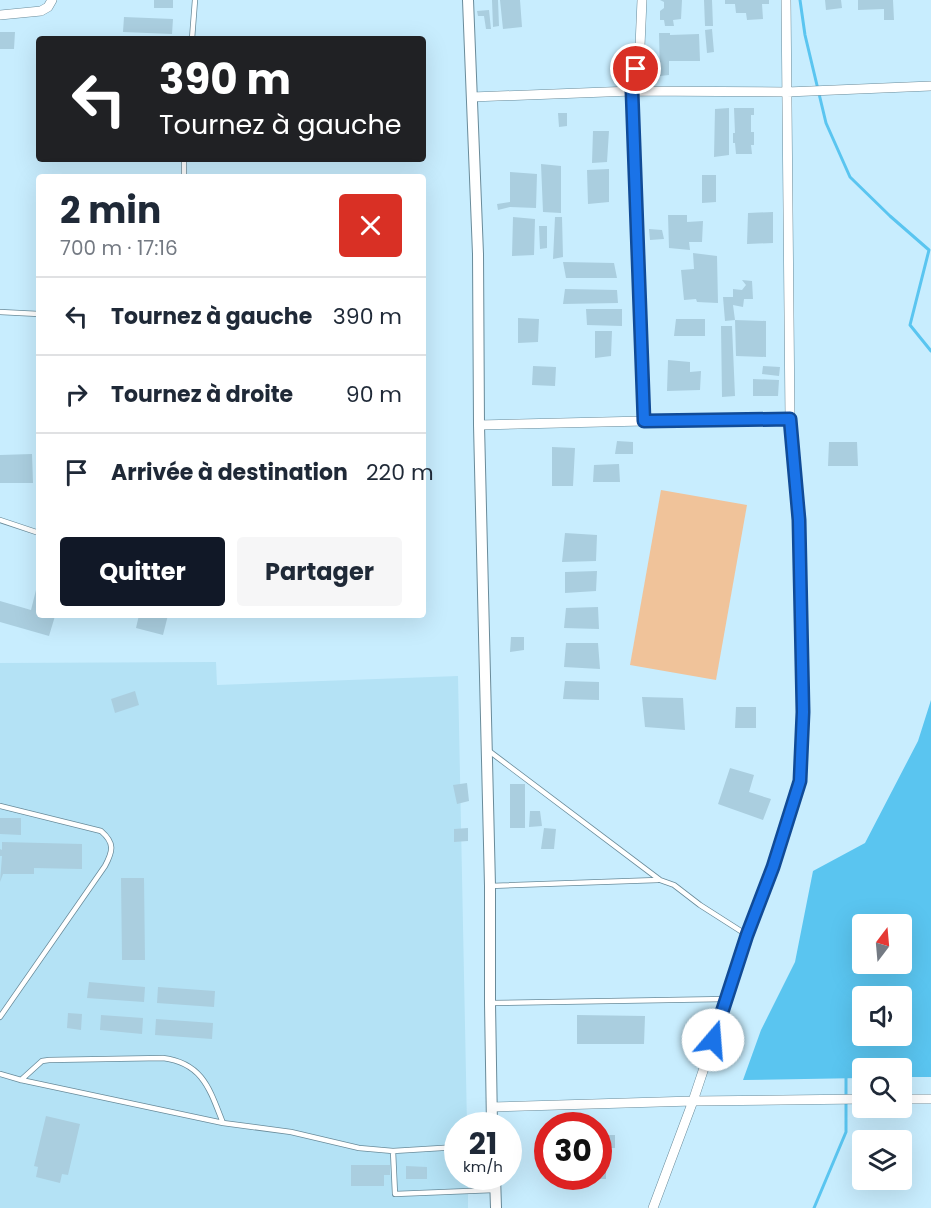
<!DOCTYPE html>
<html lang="fr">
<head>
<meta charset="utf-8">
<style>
	:root { --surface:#fff; --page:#f6f6f7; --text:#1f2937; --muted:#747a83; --line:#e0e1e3; --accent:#111827 }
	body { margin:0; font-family:Poppins,sans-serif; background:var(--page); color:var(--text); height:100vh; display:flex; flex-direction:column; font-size:22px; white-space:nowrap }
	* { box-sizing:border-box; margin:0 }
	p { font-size:20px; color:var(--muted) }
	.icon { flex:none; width:33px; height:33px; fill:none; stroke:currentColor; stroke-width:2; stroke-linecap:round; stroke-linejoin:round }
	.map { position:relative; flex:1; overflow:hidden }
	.details { position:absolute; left:36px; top:174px; width:390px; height:444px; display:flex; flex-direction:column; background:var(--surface); border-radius:6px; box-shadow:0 6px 24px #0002 }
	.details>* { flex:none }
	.banner { position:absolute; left:36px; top:36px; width:390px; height:126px; border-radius:6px; box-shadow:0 6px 24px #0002; background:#202124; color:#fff; overflow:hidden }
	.needle { width:39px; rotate:16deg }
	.fabs { position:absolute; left:852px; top:914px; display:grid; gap:12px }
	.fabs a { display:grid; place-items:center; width:60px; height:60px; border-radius:6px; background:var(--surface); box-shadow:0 6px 24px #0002; font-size:30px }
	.speed { position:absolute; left:444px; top:1112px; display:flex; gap:12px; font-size:30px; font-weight:700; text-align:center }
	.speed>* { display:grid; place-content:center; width:78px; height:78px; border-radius:50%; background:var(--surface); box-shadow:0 6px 24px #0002; line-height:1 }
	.speed small { font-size:15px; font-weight:400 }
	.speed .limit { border:9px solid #d22; background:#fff; color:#111 }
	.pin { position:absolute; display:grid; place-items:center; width:51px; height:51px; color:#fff; margin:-26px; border:3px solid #fff; border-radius:50%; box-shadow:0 2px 6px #0007 }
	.me { position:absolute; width:66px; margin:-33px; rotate:18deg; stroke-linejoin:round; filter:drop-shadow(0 0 4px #0008) }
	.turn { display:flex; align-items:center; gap:21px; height:126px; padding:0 24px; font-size:27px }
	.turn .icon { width:78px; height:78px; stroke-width:2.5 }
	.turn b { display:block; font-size:42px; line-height:51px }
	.round { display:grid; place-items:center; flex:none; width:63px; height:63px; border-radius:6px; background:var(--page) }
	.overview { display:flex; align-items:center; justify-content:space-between; height:102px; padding:0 24px }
	h1 { font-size:36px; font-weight:700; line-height:45px }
	.action { display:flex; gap:12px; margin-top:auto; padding:12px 24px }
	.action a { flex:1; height:69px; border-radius:6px; background:var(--accent); color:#fff; font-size:24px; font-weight:700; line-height:69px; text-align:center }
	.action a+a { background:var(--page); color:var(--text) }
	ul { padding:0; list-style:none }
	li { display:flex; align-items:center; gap:18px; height:78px; padding:0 24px; border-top:2px solid var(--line) }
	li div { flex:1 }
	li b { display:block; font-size:22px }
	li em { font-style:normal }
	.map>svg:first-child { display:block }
	.built { fill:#b4e2f5 }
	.green { fill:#f0c39a }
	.water { fill:#5ac5f0; fill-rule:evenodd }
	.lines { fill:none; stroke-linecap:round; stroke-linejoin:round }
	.stream { stroke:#5ac5f0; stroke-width:3 }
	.building { fill:#aacedf }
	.service-casing { stroke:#698b9a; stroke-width:6 }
	.minor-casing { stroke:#698b9a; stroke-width:10 }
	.tertiary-casing { stroke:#698b9a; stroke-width:12 }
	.service { stroke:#fff; stroke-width:4.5 }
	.minor { stroke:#fff; stroke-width:9 }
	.tertiary { stroke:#fff; stroke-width:10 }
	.route-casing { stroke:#114b97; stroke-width:15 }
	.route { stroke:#1a73e8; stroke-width:10 }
</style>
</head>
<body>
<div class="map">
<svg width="931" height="1208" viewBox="0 0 931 1208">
	<rect width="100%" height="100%" fill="#c8edfe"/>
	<path class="built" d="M216,662L217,685L458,676L467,1125H458V1176H468V1208H0V663Z"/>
	<path class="green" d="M661,490L747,505L716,680L630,665Z"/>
	<path class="water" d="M931,700V1077H902V1068H862V1078L743,1080L761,1030L795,962L813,871L865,843L918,741ZM862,924H902V963H862ZM862,996H902V1035H862Z"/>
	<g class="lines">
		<path class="stream" d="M800,0L805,35L826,123L850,177L890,216L929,250L910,325L931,351
			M814,1208L846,1132V1076"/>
	</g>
	<path class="building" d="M154,0H173V8H154Z
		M492,0H498L499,26L493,27Z
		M500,0H520L522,27L503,29Z
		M660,0H682L681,19L673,20L674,26H665L664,20H660V11L664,8V2Z
		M704,0H712L713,26H705Z
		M725,0H769V4H762L763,19L747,20L746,13H736L735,4H725Z
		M825,0H841L842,8L826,10Z
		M858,0H893L894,20H884V9L858,10Z
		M489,10L491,29H486L484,16H478L477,11Z
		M124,17L173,19L172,34L123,32Z
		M712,29L714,52L707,53L705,30Z
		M0,32H15L14,49H0Z
		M659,33H670V35L699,34L700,61H669V75L660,76Z
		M729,108V155L714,157L715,109Z
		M734,108H754V115H751V132H754V145H751L752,154H736L735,143H733V133H735Z
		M558,113H567V126L559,127Z
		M593,131H609L607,162L592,163Z
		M541,164L561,166V213L543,212Z
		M609,169V202L588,204L587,170Z
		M510,172L537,174L536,208L510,207L498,210L497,204L510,202Z
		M702,175H716V202L702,203Z
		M773,212V243L747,244L748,213Z
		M668,215H687V222L703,221L702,242H689L690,250L669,248Z
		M513,217L535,219L534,255L512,256Z
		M555,217H562L563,257L553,259Z
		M539,226H547V248L540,249Z
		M649,229L662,230L664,239L650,240Z
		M693,253L717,256L718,303L697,302L696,299L684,300L681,270L694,269Z
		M563,262L614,263L617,278H566Z
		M742,280L752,281L753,299H744L743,307L733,305L735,320L725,321L723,297H733V289L742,290L746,285Z
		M565,289L617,290L618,303L563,304Z
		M586,309H622V326L587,325Z
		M518,318L539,319L538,342L518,343Z
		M676,319H705V336H674Z
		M735,320L766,321V357L736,356Z
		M721,326H732L735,396L722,397Z
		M595,331H612L611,356L595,358Z
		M668,360L690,362V372L701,371L700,390L667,391Z
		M533,366L556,367L555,386L532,385Z
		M763,366L780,367L779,376L762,374Z
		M753,379L779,380L778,396H753Z
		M617,441L633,442V454H615Z
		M829,442H857L858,466H828Z
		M552,447L575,448L573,486H552Z
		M32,454L33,483H0V455Z
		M619,464L620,482H593L594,465Z
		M565,533L597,535L596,561L562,562Z
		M597,571L596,591L565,593V572Z
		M38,582L39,615L55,616L49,636L0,622V601L31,610Z
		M598,607L599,629L564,628L566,608Z
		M139,615H168L163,635L136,628Z
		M511,637H524V650L510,652Z
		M566,643H598L600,669L564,667Z
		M565,681L599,682V700L563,699Z
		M135,691L139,705L115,713L111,699Z
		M642,697L683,698L685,730L645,727Z
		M736,707H756V728H735Z
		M730,768L754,775L749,792L771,799L763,820L718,804Z
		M467,783L469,801L457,804L453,785Z
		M510,784H525V828H510Z
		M530,811H540L542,826L529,827Z
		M0,818H21V835L0,834Z
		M468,828V841L454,842V829Z
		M544,828L556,829L554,849H541Z
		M2,842L82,844V869L34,868V874H3L0,882L2,856H0V849L2,850Z
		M121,878H144L145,960H122Z
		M89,982L145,987L144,1002L87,998Z
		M158,987L215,991L214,1007L157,1003Z
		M68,1013L82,1014L81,1030L67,1028Z
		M101,1015L143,1018L142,1034L100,1030Z
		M577,1015L645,1016L644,1044H577Z
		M156,1019L213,1023L212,1039L155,1035Z
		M46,1116L80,1124L68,1175L62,1174L60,1183L36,1177L38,1167L34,1166Z
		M598,1135H615V1148H598Z
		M598,1157H606V1179L569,1178V1176H598Z
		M351,1165H390V1175H384V1186H351Z
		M406,1166L427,1167V1179H406Z"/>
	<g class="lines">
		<g class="service-casing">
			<path id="service" d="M192,39L195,0
				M184,177V159
				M0,312L39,314
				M0,520L39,533
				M489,751L660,880L674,885L700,905L747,935
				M0,806L101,831C115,843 113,851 105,866L0,1017
				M490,886L658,880
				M490,1003L727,999
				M0,1074L21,1080L223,1123L291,1132L359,1148L393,1151
				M21,1080L42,1061L49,1060L163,1058C203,1063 210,1090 223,1123
				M458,1147L393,1151L395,1194L494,1190"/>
		</g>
		<g class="minor-casing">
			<path id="minor" d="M642,0L640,46L632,91L644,421
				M0,15L41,11L48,7L52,0
				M472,97L632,91L787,92L931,86
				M479,425L644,421L790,419
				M902,1099H931
				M492,1107L693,1101L862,1099
				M653,1208L693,1101L736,972L747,935L773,867L800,781L803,712L799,521L790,419L786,0"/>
		</g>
		<g class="tertiary-casing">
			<path id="tertiary" d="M468,0L478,254L479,425L490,886V1003L492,1125
				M495,1176L496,1208"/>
		</g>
		<use href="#service" class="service"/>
		<use href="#minor" class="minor"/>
		<use href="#tertiary" class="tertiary"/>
	</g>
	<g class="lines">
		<g class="route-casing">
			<path id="route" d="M636,69L632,91L644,421L790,419L799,520L803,712L800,781L773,867L747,935L713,1040"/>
		</g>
		<use href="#route" class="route"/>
	</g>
</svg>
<div class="fabs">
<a><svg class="needle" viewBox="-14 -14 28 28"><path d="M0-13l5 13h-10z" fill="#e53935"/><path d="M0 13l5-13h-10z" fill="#747a83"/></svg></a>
<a><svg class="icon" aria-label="sound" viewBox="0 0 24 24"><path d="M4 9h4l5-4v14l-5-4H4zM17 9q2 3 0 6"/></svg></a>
<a><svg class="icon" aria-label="search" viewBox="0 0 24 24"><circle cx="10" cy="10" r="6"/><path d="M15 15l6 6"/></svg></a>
<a><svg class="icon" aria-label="layers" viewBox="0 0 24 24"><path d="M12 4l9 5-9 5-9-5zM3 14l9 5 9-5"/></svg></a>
</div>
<div class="speed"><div>21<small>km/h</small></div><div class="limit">30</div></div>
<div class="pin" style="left:636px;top:69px;background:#d93025"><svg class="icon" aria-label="arrive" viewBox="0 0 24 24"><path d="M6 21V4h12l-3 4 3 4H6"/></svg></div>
<svg class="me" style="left:713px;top:1040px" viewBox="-20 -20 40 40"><circle r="19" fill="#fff"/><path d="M0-13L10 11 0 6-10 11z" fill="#1a73e8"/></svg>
<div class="banner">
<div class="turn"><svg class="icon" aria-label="left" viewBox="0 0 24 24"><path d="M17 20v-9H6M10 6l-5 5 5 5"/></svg><div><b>390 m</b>Tournez à gauche</div></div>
</div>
<section class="details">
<div class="overview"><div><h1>2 min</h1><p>700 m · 17:16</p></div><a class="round" style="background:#d93025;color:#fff"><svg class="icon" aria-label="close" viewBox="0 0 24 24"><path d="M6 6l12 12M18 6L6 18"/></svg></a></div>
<ul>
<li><svg class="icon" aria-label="left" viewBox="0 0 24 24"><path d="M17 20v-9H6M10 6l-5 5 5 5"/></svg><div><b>Tournez à gauche</b></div><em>390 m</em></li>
<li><svg class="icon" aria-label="right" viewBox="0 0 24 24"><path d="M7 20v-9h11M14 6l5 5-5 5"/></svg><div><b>Tournez à droite</b></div><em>90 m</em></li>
<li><svg class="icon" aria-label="arrive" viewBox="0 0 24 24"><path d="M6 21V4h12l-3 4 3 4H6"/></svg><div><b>Arrivée à destination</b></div><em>220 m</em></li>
</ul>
<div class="action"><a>Quitter</a><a>Partager</a></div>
</section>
</div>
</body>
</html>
